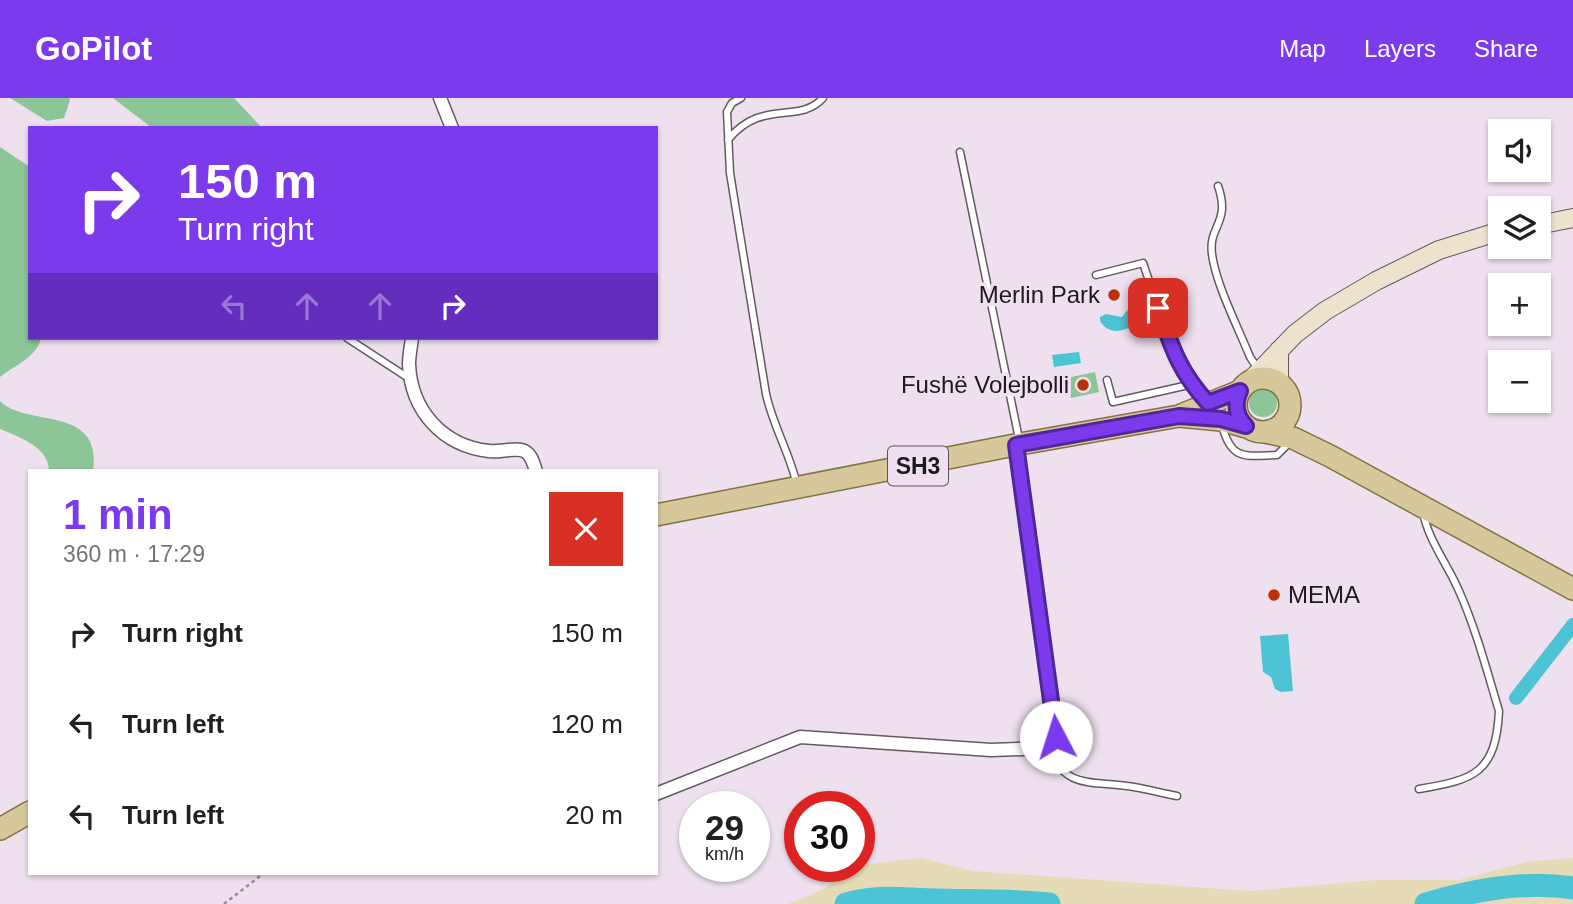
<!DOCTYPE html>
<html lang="en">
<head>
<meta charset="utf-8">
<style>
	:root { --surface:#fff; --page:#f2f2f2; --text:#202124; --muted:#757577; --accent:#7c3aed }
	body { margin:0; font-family:Arial,sans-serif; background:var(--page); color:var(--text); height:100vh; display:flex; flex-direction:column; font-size:26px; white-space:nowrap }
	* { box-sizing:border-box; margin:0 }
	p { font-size:23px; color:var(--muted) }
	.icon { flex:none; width:38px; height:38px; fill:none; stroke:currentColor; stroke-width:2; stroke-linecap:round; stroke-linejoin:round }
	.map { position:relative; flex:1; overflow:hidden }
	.details { position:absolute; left:28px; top:371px; width:630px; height:406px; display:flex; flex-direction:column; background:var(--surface); border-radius:0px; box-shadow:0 2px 5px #0004 }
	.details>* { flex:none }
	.top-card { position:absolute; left:28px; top:28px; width:630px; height:214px; border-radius:0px; box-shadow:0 2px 5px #0004; background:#7c3aed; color:#fff; overflow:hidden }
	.fabs { position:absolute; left:1488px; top:21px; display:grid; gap:14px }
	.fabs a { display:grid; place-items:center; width:63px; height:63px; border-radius:0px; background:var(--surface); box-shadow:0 2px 5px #0004; font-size:35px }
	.speed { position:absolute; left:679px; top:693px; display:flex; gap:14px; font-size:35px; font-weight:700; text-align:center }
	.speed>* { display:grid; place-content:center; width:91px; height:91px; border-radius:50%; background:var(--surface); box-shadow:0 2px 5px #0004; line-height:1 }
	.speed small { font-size:18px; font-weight:400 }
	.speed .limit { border:10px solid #d22; background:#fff; color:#111 }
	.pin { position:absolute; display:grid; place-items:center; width:60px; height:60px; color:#fff; margin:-30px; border-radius:14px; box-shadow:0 4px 10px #0006 }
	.me { position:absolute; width:77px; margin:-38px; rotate:355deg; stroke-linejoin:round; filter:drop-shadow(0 0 5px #0008) }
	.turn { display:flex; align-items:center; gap:24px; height:147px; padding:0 35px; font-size:32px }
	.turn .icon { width:91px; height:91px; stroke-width:2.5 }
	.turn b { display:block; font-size:49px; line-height:60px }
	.lanes { display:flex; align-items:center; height:66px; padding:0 35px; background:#0003; justify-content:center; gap:35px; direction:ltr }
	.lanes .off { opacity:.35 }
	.round { display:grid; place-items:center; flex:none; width:74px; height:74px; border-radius:0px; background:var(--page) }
	.headline { display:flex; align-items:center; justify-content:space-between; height:119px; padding:0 35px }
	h1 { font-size:42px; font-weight:700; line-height:52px; color:var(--accent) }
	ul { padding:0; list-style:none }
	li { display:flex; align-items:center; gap:21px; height:91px; padding:0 35px }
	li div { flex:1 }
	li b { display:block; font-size:26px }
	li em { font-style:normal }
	header { display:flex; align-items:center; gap:42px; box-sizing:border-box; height:98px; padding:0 35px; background:var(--accent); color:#fff }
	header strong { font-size:33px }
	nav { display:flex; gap:38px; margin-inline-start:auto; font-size:24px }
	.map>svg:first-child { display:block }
	.green { fill:#8bc598 }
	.sand { fill:#e5dcb7 }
	.water { fill:#4cc4d6 }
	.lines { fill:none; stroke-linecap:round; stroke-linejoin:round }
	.canal { stroke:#4cc4d6; stroke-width:14 }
	.river { stroke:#4cc4d6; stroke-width:23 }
	.lane-casing { stroke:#655965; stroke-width:9 }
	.street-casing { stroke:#655965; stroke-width:15 }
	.secondary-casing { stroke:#655965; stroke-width:20 }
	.primary-casing { stroke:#847342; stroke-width:24 }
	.path { stroke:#968c96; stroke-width:2.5; stroke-dasharray:3.5 3.5; stroke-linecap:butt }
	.lane { stroke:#fff; stroke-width:6 }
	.street { stroke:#fff; stroke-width:12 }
	.secondary { stroke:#ebe3cc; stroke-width:18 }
	.primary { stroke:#d6c89a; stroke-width:21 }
	.route-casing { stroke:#51269a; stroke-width:18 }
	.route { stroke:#7c3aed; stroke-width:12 }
	.poi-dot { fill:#bb3208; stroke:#eee0ee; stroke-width:2.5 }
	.labels { text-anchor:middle; stroke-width:7; stroke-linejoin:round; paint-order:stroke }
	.shield { fill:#eee0ee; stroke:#5c555c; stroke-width:2 }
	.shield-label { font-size:23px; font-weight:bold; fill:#1e191e }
	.poi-label { font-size:24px; fill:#1e191e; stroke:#eee0ee; text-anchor:end }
</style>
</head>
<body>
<header>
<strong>GoPilot</strong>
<nav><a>Map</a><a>Layers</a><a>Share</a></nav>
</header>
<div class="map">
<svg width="1573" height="806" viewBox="0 0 1573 806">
	<rect width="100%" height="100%" fill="#eee0ee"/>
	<path class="green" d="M10,0H69L70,2L64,20L47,23Z
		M113,0H234L262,30H152Z
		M0,49L30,69V240H41C37,259 15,267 0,279Z
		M1095,274L1099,294L1071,300L1067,280Z
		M1249 305a14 14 0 1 1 28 0a14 14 0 1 1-28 0Z
		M0,303C26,330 103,306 93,373H49C49,349 19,339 0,331Z"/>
	<path class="sand" d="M921,760L973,773L1250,793L1376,782H1459L1526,764L1573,760V806H788L824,791L852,768Z"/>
	<path class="water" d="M1130,209L1135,211L1138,216L1128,230C1117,235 1107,234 1100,223V219L1106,216L1122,219Z
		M1079,254L1081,265L1054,269L1052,257Z
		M1288,536L1293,593L1281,594L1275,591L1271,579L1263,574L1260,538Z"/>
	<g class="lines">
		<path class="canal" d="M1516,600L1573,527"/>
		<path class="river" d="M846,806C880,796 905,802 939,802C976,803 1012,802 1049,806
			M1426,806C1473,792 1524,782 1573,790"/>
		<g class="lane-casing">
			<path id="lane" d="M741,0L732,5L727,14L730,75L735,106L766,296C773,328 790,356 797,387
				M728,42C761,0 799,27 823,0
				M960,54L1019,341
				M1218,88C1231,125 1208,128 1212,156C1216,187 1238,229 1250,259L1258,271
				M1096,177L1143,165L1174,257L1207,304
				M347,240L410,281
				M1107,282L1113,304L1193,286
				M1222,327C1231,363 1245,358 1277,357L1291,343
				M1049,651C1065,691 1092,683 1127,688C1144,690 1160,695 1177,698
				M1419,691C1474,682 1496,675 1499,613C1487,573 1476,531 1459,493C1448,467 1428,442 1423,414"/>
		</g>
		<g class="street-casing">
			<path id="street" d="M440,0L452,30
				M412,240C411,248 409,258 409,266C411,313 443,348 489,353C499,355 518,348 526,354C532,358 534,367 536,373
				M656,696L800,639L991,652L1048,650L1056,639L1055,625L1016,347"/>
		</g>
		<g class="secondary-casing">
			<path id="secondary" d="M1538,127L1573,120
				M1279,252V286
				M1246,287L1295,236L1325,213L1376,183L1439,152L1500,133"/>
		</g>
		<g class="primary-casing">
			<path id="primary" d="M1236 307a27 27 0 1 1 54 0a27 27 0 1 1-54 0Z
				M1181,317L1240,293
				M1265,334L1293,340L1330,358L1573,491
				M656,417L1020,346L1179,318L1221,322L1246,329
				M0,731L30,714"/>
		</g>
		<path class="path" d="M224,806L264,775"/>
		<use href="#lane" class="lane"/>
		<use href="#street" class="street"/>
		<use href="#secondary" class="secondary"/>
		<use href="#primary" class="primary"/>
	</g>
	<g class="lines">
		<g class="route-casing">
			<path id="route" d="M1056,639L1016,347L1179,318L1221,321L1246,328C1236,318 1234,306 1240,293L1208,305C1179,273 1172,250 1158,210"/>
		</g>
		<use href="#route" class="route"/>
	</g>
	<g class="poi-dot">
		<circle cx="1114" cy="197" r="7"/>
		<circle cx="1083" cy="287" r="7"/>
		<circle cx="1274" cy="497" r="7"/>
	</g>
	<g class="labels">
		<rect class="shield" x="888" y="348.5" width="60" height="39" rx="5"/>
		<g class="shield-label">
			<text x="918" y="376">SH3</text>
		</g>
		<g class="poi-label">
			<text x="1100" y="205">Merlin Park</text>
			<text x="1069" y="295">Fushë Volejbolli</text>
			<text x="1288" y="505" text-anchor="start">MEMA</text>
		</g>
	</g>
</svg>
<div class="fabs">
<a><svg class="icon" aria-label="sound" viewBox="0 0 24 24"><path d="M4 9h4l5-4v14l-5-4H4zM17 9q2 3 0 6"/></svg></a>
<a><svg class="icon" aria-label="layers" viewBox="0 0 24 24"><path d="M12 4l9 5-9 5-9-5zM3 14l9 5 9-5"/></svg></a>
<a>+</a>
<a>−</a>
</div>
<div class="speed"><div>29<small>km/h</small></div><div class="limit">30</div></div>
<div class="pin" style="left:1158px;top:210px;background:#d93025"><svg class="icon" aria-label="arrive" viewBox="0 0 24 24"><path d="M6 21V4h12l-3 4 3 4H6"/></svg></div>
<svg class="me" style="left:1056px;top:639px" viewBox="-20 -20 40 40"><circle r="19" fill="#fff"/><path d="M0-13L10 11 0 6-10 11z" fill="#7c3aed"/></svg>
<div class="top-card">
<div class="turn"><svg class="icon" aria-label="right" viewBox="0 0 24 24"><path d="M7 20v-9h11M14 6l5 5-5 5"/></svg><div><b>150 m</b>Turn right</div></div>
<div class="lanes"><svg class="icon off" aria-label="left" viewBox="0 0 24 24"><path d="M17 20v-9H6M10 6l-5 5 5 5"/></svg><svg class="icon off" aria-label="ahead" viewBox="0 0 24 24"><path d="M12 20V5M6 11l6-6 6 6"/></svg><svg class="icon off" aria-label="ahead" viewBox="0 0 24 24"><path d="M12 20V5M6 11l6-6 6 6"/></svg><svg class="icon" aria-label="right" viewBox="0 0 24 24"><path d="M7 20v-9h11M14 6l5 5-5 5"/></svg></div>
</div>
<section class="details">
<div class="headline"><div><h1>1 min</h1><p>360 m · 17:29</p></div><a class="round" style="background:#d93025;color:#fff"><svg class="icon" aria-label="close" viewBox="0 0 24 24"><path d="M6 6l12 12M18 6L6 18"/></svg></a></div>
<ul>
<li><svg class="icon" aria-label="right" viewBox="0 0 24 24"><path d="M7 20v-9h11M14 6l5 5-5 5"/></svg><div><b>Turn right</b></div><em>150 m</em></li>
<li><svg class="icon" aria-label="left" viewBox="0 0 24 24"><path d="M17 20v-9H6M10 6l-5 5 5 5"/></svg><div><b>Turn left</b></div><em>120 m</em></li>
<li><svg class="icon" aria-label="left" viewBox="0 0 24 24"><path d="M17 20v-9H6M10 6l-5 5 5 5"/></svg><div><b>Turn left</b></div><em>20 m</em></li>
</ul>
</section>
</div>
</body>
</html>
